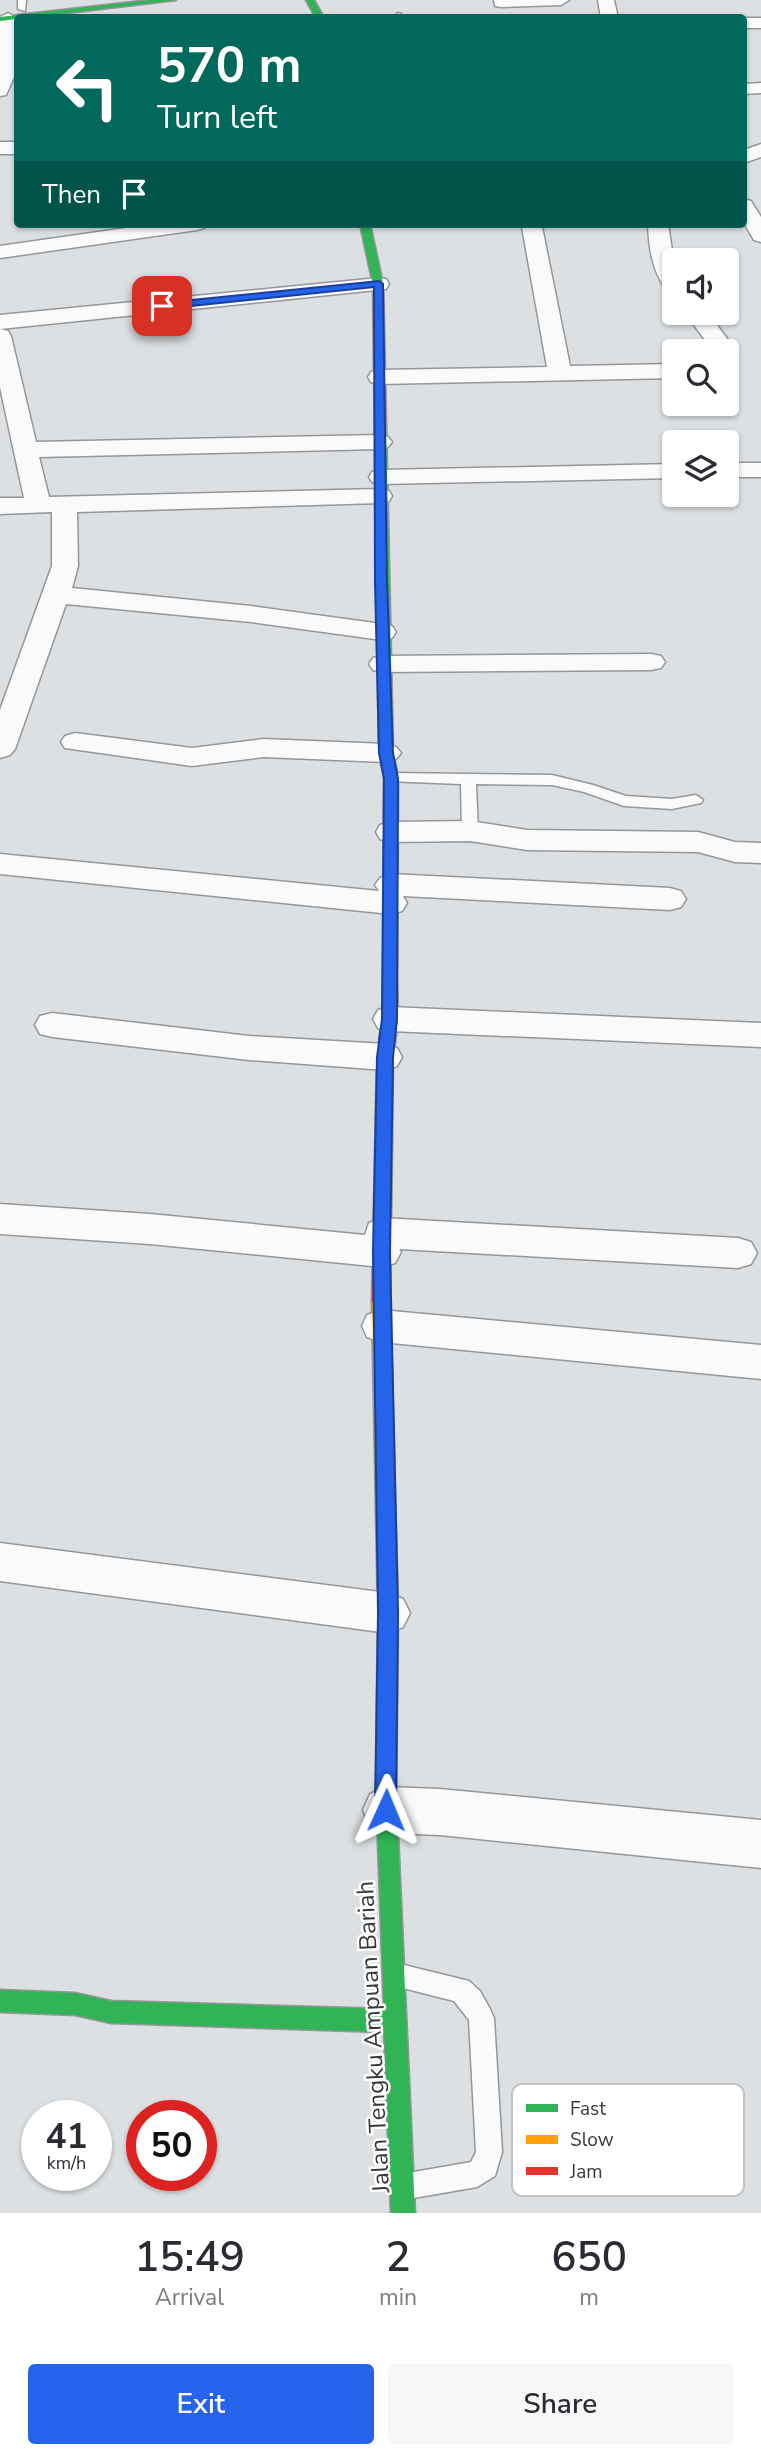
<!DOCTYPE html>
<html lang="en">
<head>
<meta charset="utf-8">
<style>
	:root { --surface:#fff; --page:#f7f7f7; --text:#2b2b33; --muted:#7c7c81; --accent:#2563eb }
	body { margin:0; font-family:"Nunito Sans",sans-serif; background:var(--page); color:var(--text); height:100vh; display:flex; flex-direction:column; font-size:26px; white-space:nowrap }
	* { box-sizing:border-box; margin:0 }
	p { font-size:23px; color:var(--muted) }
	.icon { flex:none; width:38px; height:38px; fill:none; stroke:currentColor; stroke-width:2; stroke-linecap:round; stroke-linejoin:round }
	.map { position:relative; height:2213px; overflow:hidden }
	.details { display:flex; flex-direction:column; background:var(--surface); flex:1 }
	.details>* { flex:none }
	.guide { position:absolute; left:14px; top:14px; width:733px; height:214px; border-radius:7px; box-shadow:0 2px 5px #0004; background:#00695c; color:#fff; overflow:hidden }
	.buttons { position:absolute; left:662px; top:248px; display:grid; gap:14px }
	.buttons a { display:grid; place-items:center; width:77px; height:77px; border-radius:7px; background:var(--surface); box-shadow:0 2px 5px #0004; font-size:35px }
	.speed { position:absolute; left:21px; top:2100px; display:flex; gap:14px; font-size:35px; font-weight:700; text-align:center }
	.speed>* { display:grid; place-content:center; width:91px; height:91px; border-radius:50%; background:var(--surface); box-shadow:0 2px 5px #0004; line-height:1 }
	.speed small { font-size:18px; font-weight:400 }
	.speed .limit { border:10px solid #d22; background:#fff; color:#111 }
	.pin { position:absolute; display:grid; place-items:center; width:60px; height:60px; color:#fff; margin:-30px; border-radius:14px; box-shadow:0 4px 10px #0006 }
	.me { position:absolute; width:77px; margin:-38px; rotate:1deg; stroke-linejoin:round; filter:drop-shadow(0 0 5px #0008) }
	.turn { display:flex; align-items:center; gap:24px; height:147px; padding:0 28px; font-size:32px }
	.turn .icon { width:91px; height:91px; stroke-width:2.5 }
	.turn b { display:block; font-size:49px; line-height:60px }
	.then { display:flex; align-items:center; height:66px; padding:0 28px; background:#0003; gap:14px; font-size:26px }
	.eta { display:flex; justify-content:space-evenly; align-items:center; height:119px; text-align:center }
	.eta b { font-size:42px; font-weight:600; line-height:49px }
	.cta { display:flex; gap:14px; margin-top:auto; padding:14px 28px }
	.cta a { flex:1; height:80px; border-radius:7px; background:var(--accent); color:#fff; font-size:28px; font-weight:600; line-height:80px; text-align:center }
	.cta a+a { background:var(--page); color:var(--text) }
	.map>svg:first-child { display:block }
	.lines { fill:none; stroke-linecap:round; stroke-linejoin:round }
	.lane-casing { stroke:#949698; stroke-width:3 }
	.street-casing { stroke:#949698; stroke-width:3 }
	.fast-casing { stroke:#949698; stroke-width:3 }
	.slow-casing { stroke:#949698; stroke-width:3 }
	.jam-casing { stroke:#949698; stroke-width:3 }
	.lane { fill:#fafafb; fill-rule:evenodd }
	.street { fill:#fafafb; fill-rule:evenodd }
	.fast { fill:#30b455; fill-rule:evenodd }
	.slow { fill:#ff9f0a; fill-rule:evenodd }
	.jam { fill:#e5322d; fill-rule:evenodd }
	.route { fill:#2563eb; stroke:#184099; stroke-width:2 }
	.labels { text-anchor:middle; stroke-width:5; stroke-linejoin:round; paint-order:stroke }
	.street-label { font-size:24px; fill:#37383a; stroke:#fff }
	.key { fill:#fff; stroke:#c3c3c4; stroke-width:2 }
	.key-label { font-size:19px; fill:#37383a }
</style>
</head>
<body>
<div class="map">
<svg width="761" height="2213" viewBox="0 0 761 2213">
	<rect width="100%" height="100%" fill="#dde0e2"/>
	<g class="lines">
		<g class="lane-casing">
			<path id="lane" d="M18,0H26L25,11L18,9Z
				M398,13L401,14L402,18H394Z
				M391,773L552,775L593,785L626,796L672,799L696,795L703,800L701,803L672,809L624,806L584,792L552,785L476,784L478,831L470,836L462,831L461,784L386,781L384,778L386,775Z
				M400,1964L469,1981L480,1991L490,2009L494,2018L502,2152L495,2176L477,2187L408,2199L399,2195L395,2186L399,2177L408,2173L471,2162L476,2152L469,2020L454,2001L391,1985L388,1976L391,1967Z"/>
		</g>
		<g class="street-casing">
			<path id="street" d="M494,0H569L561,5L501,7L495,6Z
				M598,0H614L618,18H601Z
				M8,13L17,18L15,75L6,95L0,96V17Z
				M744,18H761V28H744Z
				M761,83V93L744,94V84Z
				M0,142H18V154H0Z
				M761,144V157L744,163V150Z
				M744,199L751,201L761,217V242L754,240L744,223Z
				M154,224H207L204,228L197,230L0,258V246Z
				M524,224H540L542,227L570,366L674,364V378L379,384L371,382L368,377L371,372L379,370L547,367L522,227Z
				M648,224H668L674,264V291L666,290C652,269 649,249 648,224Z
				M378,278L386,279L389,284L386,289L0,329V315Z
				M685,313H708L737,352L734,357L726,359V352H714Z
				M0,329L8,331L11,336L36,442L380,435L388,437L392,442L388,447L380,449L39,457L49,497L380,489L389,491L392,496L389,501L380,503L77,512L78,566L72,588L251,606L382,624L392,626L396,632L392,638L382,640L251,622L66,604L15,749L10,755L0,758V710L52,566V512L0,514V498H24L0,387Z
				M726,463H761V477H726Z
				M674,464V478L381,484L372,482L369,477L372,472L381,470Z
				M651,654L661,656L665,662L661,668L651,670L383,672L373,670L369,664L373,658L383,656Z
				M75,733L192,748L263,739L386,744L396,747L401,753L396,759L386,762L263,757L192,766L65,748L61,742L65,736Z
				M470,821L527,830L698,832L735,842L761,843V863L735,862L698,852L527,850L470,841L391,842L380,839L376,832L380,825L391,822Z
				M0,854L379,891L375,885L380,878L391,874L670,888L681,891L686,899L681,907L670,910L403,896L407,903L402,911L391,914L0,874Z
				M390,1007L761,1023V1047L390,1031L378,1028L373,1019L378,1010Z
				M52,1013L249,1036L385,1044L397,1048L402,1057L397,1066L385,1070L249,1060L52,1037L40,1034L35,1025L40,1016Z
				M0,1204L150,1214L365,1235L369,1223L382,1218L738,1238L751,1242L757,1253L751,1264L738,1268L399,1249L401,1252L395,1263L382,1267L150,1244L0,1234Z
				M381,1310L761,1345V1379L381,1342L367,1337L362,1326L367,1315Z
				M0,1543L388,1593L403,1599L410,1613L403,1627L388,1633L0,1581Z
				M386,1787L440,1789L761,1820V1868L440,1835L386,1833L370,1826L363,1810L370,1794Z"/>
		</g>
		<g class="fast-casing">
			<path id="fast" d="M151,0H176L0,21V17Z
				M306,0H314L324,18H316Z
				M360,224H370L383,284L393,753L398,778L397,980L390,985L383,980L384,778L379,753L373,284Z
				M386,1780L393,1783L396,1790L415,2213H391L384,2032L111,2023L75,2015L0,2012V1990L75,1993L111,2001L384,2009L376,1790L379,1783Z"/>
		</g>
		<g class="slow-casing">
			<path id="slow" d="M381,1294L387,1296L390,1301L398,1613L396,1790L393,1797L386,1800L379,1797L376,1790L378,1613L372,1301L375,1296Z"/>
		</g>
		<g class="jam-casing">
			<path id="jam" d="M390,975L397,980L398,1019L393,1057L390,1301L387,1306L381,1308L375,1306L372,1301L377,1057L382,1019L383,980Z"/>
		</g>
		<use href="#lane" class="lane"/>
		<use href="#street" class="street"/>
		<use href="#fast" class="fast"/>
		<use href="#slow" class="slow"/>
		<use href="#jam" class="jam"/>
	</g>
	<path class="route" d="M379,281L383,284L387,582L393,753L398,778L397,1019L393,1057L390,1252L398,1613L396,1810L393,1817L386,1820L378,1817L375,1810L378,1613L373,1252L377,1057L382,1019L384,778L379,753L375,582L374,287L162,309L157,306L162,303Z"/>
	<g class="labels">
		<g class="street-label">
			<text transform="translate(373 2037) rotate(-93)" y="8">Jalan Tengku Ampuan Bariah</text>
		</g>
	</g>
	<rect x="512" y="2084" width="232" height="112" rx="10" class="key"/>
	<rect x="526" y="2104" width="32" height="8" fill="#30b455"/>
	<rect x="526" y="2135" width="32" height="9" fill="#ff9f0a"/>
	<rect x="526" y="2167" width="32" height="8" fill="#e5322d"/>
	<g class="key-label">
		<text x="570" y="2115">Fast</text>
		<text x="570" y="2146">Slow</text>
		<text x="570" y="2178">Jam</text>
	</g>
</svg>
<div class="buttons">
<a><svg class="icon" aria-label="sound" viewBox="0 0 24 24"><path d="M4 9h4l5-4v14l-5-4H4zM17 9q2 3 0 6"/></svg></a>
<a><svg class="icon" aria-label="search" viewBox="0 0 24 24"><circle cx="10" cy="10" r="6"/><path d="M15 15l6 6"/></svg></a>
<a><svg class="icon" aria-label="layers" viewBox="0 0 24 24"><path d="M12 4l9 5-9 5-9-5zM3 14l9 5 9-5"/></svg></a>
</div>
<div class="speed"><div>41<small>km/h</small></div><div class="limit">50</div></div>
<div class="pin" style="left:162px;top:306px;background:#d93025"><svg class="icon" aria-label="arrive" viewBox="0 0 24 24"><path d="M6 21V4h12l-3 4 3 4H6"/></svg></div>
<svg class="me" style="left:386px;top:1810px" viewBox="-20 -20 40 40"><path d="M0-17L14 15 0 8-14 15z" fill="#2563eb" stroke="#fff" stroke-width="4"/></svg>
<div class="guide">
<div class="turn"><svg class="icon" aria-label="left" viewBox="0 0 24 24"><path d="M17 20v-9H6M10 6l-5 5 5 5"/></svg><div><b>570 m</b>Turn left</div></div>
<div class="then">Then<svg class="icon" aria-label="arrive" viewBox="0 0 24 24"><path d="M6 21V4h12l-3 4 3 4H6"/></svg></div>
</div>
</div>
<section class="details">
<div class="eta">
<div><b>15:49</b><p>Arrival</p></div>
<div><b>2</b><p>min</p></div>
<div><b>650</b><p>m</p></div>
</div>
<div class="cta"><a>Exit</a><a>Share</a></div>
</section>
</body>
</html>
